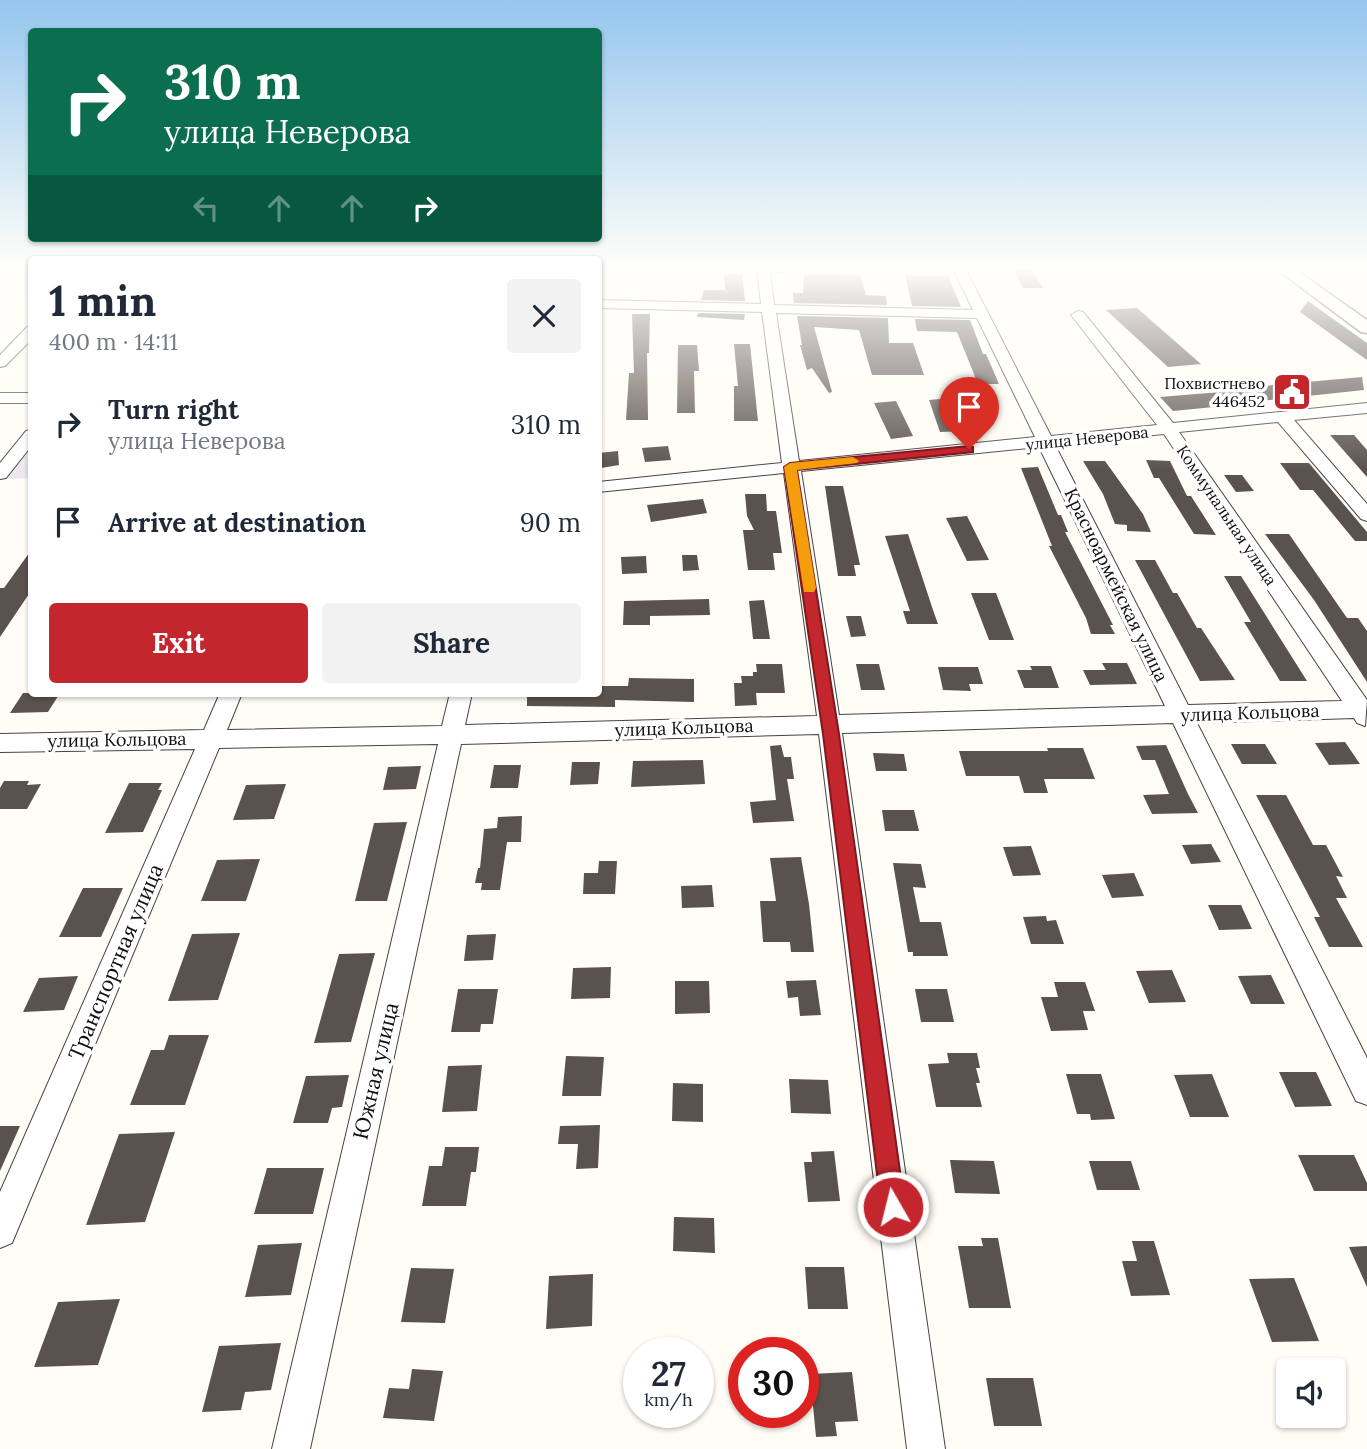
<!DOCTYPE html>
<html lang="en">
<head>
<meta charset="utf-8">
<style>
	:root { --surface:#fff; --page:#f2f2f3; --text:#1f2937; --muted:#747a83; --accent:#c4262e }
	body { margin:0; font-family:Lora,serif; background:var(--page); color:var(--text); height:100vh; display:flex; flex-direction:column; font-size:26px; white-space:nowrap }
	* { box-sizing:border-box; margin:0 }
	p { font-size:23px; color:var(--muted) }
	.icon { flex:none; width:38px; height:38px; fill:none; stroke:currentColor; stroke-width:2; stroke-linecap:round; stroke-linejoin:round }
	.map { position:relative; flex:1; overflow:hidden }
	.details { position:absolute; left:28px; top:256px; width:574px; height:441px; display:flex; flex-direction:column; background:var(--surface); border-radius:7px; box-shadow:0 2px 5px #0004 }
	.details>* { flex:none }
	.top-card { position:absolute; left:28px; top:28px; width:574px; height:214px; border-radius:7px; box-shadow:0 2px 5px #0004; background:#0b6e4f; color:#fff; overflow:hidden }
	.tools { position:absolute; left:1276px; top:1358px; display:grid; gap:14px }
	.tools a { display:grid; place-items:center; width:70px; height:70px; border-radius:7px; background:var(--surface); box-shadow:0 2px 5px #0004; font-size:35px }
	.speed { position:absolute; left:623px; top:1337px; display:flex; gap:14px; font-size:35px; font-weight:700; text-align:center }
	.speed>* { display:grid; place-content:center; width:91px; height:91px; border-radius:50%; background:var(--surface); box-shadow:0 2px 5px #0004; line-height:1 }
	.speed small { font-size:18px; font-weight:400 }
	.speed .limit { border:10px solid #d22; background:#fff; color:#111 }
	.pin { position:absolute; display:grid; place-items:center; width:60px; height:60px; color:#fff; margin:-72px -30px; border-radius:50% 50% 50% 0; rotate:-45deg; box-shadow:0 0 7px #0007 }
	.pin .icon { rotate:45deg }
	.me { position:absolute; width:77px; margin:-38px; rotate:352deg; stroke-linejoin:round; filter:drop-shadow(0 0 5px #0008) }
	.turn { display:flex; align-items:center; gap:24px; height:147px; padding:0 21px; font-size:32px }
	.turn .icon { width:91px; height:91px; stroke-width:2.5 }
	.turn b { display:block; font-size:49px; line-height:60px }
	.lanes { display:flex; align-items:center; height:66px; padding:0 21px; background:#0003; justify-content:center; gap:35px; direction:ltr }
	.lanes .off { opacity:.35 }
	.round { display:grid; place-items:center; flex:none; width:74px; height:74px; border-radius:7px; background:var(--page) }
	.headline { display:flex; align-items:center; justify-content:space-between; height:119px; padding:0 21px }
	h1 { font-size:42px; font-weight:700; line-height:52px }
	.action { display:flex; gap:14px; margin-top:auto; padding:14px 21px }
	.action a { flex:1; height:80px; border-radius:7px; background:var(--accent); color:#fff; font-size:28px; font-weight:700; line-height:80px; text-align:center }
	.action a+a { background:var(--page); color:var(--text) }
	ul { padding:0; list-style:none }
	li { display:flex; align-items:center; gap:21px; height:98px; padding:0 21px }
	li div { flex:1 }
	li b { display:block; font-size:26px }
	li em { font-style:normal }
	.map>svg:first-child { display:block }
	.industrial { fill:#eee6ef }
	.building { fill:#5a524d }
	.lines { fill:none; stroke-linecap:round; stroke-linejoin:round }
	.minor-casing { stroke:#444; stroke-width:2 }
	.tertiary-casing { stroke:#444; stroke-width:3 }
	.minor { fill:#fff; fill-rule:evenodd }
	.tertiary { fill:#fff; fill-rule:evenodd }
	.route { fill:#c4262e; stroke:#7f191e; stroke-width:2 }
	.slow { fill:#f59e0b }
	.labels { text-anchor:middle; stroke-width:7; stroke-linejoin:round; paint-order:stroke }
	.far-poi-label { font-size:16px; fill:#111; stroke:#fff; text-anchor:end }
	.far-street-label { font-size:16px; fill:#111; stroke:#fff }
	.street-label { font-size:18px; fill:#111; stroke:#fff }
	.near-street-label { font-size:21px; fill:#111; stroke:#fff }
</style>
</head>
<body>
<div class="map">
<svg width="1367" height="1449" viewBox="0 0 1367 1449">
	<rect width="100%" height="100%" fill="#fffdf5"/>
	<path class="industrial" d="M31,445V478L5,479Z"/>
	<path class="building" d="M1013,268H1031L1043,288H1023Z
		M724,274H742L745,301L701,300L704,290H725Z
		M804,274L860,275L866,295L886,296L887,305L794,303L793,293H803Z
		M905,275L948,276L961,307L912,306Z
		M1308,301L1367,343V360L1300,312Z
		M1137,308L1201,364L1168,367L1106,310Z
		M698,313L745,314L744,320L697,317Z
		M632,314H650L649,353H647L648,420H626L629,373H634Z
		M797,316L888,318L889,343H913L924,375H872L859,330L814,327L832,392L829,393L812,368L807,370L800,345H802Z
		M915,319L970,320L983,354H986L999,384H978L957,332L917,331Z
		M734,344H750L758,421H734V386H738Z
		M678,345H697L699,371H694L695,413H677Z
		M1362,377L1364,390L1233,404L1219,390Z
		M1220,392L1234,405L1173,411L1160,397Z
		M951,398L967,431L940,432L929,400Z
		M896,401L913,436L891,439L874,403Z
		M1330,435H1354L1367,450V477Z
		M668,446L671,460L645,462L642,448Z
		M618,451L619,465L601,468L598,453Z
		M1146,460L1170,461L1187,496H1191L1216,535L1194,534L1159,478H1154Z
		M1083,461H1105L1143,514L1151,532L1127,531V525L1115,524L1103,494Z
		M1280,463H1309L1367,532V541H1355L1313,490H1300Z
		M1038,467L1058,515H1061L1068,532H1065L1113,625H1110L1115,634H1091L1086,618L1049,546H1052L1021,468Z
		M1224,475H1242L1254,491L1236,492Z
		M825,486H843L860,565H854L856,576H838Z
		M745,494H766L767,511H776L782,553H773L775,570H748L743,530H754L747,516Z
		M703,499L707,513L651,522L647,505Z
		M967,516L989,560L967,561L946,518Z
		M908,534L933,610L938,624H907L903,611H910L885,536Z
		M1265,534H1289L1347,618H1358L1367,631V682L1314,600Z
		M32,549L31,591L0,637V588H4Z
		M682,555H697L699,570L683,571Z
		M646,556L647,573L622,574L621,557Z
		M1135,560H1155L1173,593H1177L1197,628H1201L1235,680L1200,681Z
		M1224,576H1241L1307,681H1280L1244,622H1251Z
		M971,593H996L1014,640H989Z
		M709,599L710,615L650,616V625H623L624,601Z
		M764,600L770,639H753L749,601Z
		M846,616H861L866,636L851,637Z
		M1102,663H1127L1137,684L1090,685L1083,670H1106Z
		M756,664H782L785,693H756L757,705L735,706L734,683H742L741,676H753V672H757Z
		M856,664H879L885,690H861Z
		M1030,666H1051L1059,688H1024L1017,670H1032Z
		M938,667H978L983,684H969L971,691L943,690Z
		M629,678L694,679V702L615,700V707L527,706V693H598V686H628Z
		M23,693H60L48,712L10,713Z
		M1345,742L1360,764L1329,765L1315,743Z
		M1231,744H1265L1277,764H1242Z
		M781,745L784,757H791L794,779H787L794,821L753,823L750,802L776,800L770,746Z
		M1166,745L1188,794L1198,813L1152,814L1143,795L1169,794L1155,760H1142L1136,746Z
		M1047,748H1083L1095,779H1044L1048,793H1024L1019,776H966L959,751H1048Z
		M873,753L904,754L907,771H876Z
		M703,760L705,784L631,787L633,761Z
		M572,762H600L598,784L570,785Z
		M494,765H521L518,788H490Z
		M421,766L416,789L383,790L388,767Z
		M4,781H29L27,785L41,784L27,809H0V788Z
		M129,783H162L158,790H162L143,832L105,833Z
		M286,784L274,819L233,820L246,785Z
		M1256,795H1286L1313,845H1326L1343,877L1336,876L1347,898H1336L1363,947H1329L1314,917H1320Z
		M882,810H914L919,831H885Z
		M522,816L521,842H507L500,890H481L482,883H475L478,868H480L484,829L497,828L498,817Z
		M407,822L387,901H355L374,823Z
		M1211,844L1221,862L1191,864L1182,845Z
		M1031,846L1041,875L1013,876L1003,847Z
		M801,857L809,904L814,952H791L790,942H763L760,901H776L770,858Z
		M260,859L246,901H201L217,860Z
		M599,861H617L615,894H583L584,873H598Z
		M893,863L921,864L926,888L913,887L920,922H941L948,956H913V952H908Z
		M1134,873L1144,896L1112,898L1102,875Z
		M712,885L714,907L682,908L681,886Z
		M83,888H123L101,937H59Z
		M1208,905H1241L1252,929L1219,930Z
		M1046,916L1047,921L1056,920L1064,944H1031L1023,917Z
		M240,933L218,1000L168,1001L192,934Z
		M496,934L493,960L464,961L467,935Z
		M375,953L351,1042L314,1043L339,954Z
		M611,967L610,998L571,999L573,968Z
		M1172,970L1186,1002L1149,1003L1136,971Z
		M1271,975L1285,1004H1251L1238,976Z
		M78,976L64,1010L23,1012L39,978Z
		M816,980L821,1015L800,1016L798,997L788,998L786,981Z
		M675,981H709L710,1013L675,1014Z
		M1054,982H1085L1095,1011H1083L1088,1030L1051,1031L1041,997H1058Z
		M458,989H498L493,1024H481L480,1032H451Z
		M915,989H947L954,1022H921Z
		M169,1035H209L185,1105H130L151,1050H164Z
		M947,1053H977L980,1068H976L980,1083H976L982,1107H936L928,1064L949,1063Z
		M566,1056L604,1057L601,1096H562Z
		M482,1065L477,1111L442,1112L448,1066Z
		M1279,1072H1316L1332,1106L1295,1107Z
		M1066,1074H1101L1115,1119L1091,1120L1090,1114H1077Z
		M1212,1074L1229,1117H1190L1174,1075Z
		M349,1075L342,1107L332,1108L328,1123H293L306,1076Z
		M789,1079L828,1080L831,1114L791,1113Z
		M673,1083L703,1084V1122L672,1121Z
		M600,1125L598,1168L576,1169L578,1144H558L560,1126Z
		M0,1126H20L0,1171Z
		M175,1132L145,1222L86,1225L119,1134Z
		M445,1147H479L476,1172H471L466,1206H422L429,1166H442Z
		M834,1151L840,1201L808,1202L804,1162H812L811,1152Z
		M1298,1155H1354L1367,1183V1191H1314Z
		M950,1160L994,1161L1000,1194L955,1193Z
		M1089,1161H1131L1140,1190H1097Z
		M267,1168H324L313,1214H254Z
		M674,1217L714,1218L715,1253L673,1251Z
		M981,1238H998L1011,1308H969L958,1246H983Z
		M1132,1241H1154L1170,1295L1131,1296L1122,1261H1137Z
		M302,1243L291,1295L245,1297L258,1245Z
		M1367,1246V1287L1349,1247Z
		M805,1267H844L848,1309H808Z
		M411,1268L454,1269L445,1323L401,1322Z
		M593,1274L592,1326L546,1329L549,1276Z
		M1294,1278L1319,1341L1272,1342L1249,1279Z
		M120,1299L98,1365L34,1367L58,1302Z
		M281,1343L271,1390L245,1392L241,1410L202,1412L219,1346Z
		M412,1369L443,1371L434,1421L383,1418L389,1388L409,1389Z
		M852,1372L858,1421L835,1422L837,1436L816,1437L810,1374Z
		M986,1378H1033L1042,1426H994Z"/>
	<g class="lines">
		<g class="minor-casing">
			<path id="minor" d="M757,268H792L786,272H770L774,305L973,310L953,268H965L1051,436L1157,425L1071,315L1078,311L1083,312L1173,423L1367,403V413L1294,420L1367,504V521L1361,519L1278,422L1179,432L1367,700L1365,726L1357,723L1354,718L1197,723L1367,1058V1105L1356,1101L1173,723L842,733L945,1449H907L819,734L461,744L310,1449H272L438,744L219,748L12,1243L0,1248V1192L195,749L0,752V734L204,730L220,693H242L227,730L442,726L450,693H472L465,725L817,716L784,473L598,492V482L782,463L762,312L598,308V300L761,304ZM776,313L977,318L1035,437L799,461ZM1164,434L1342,701L1188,705L1055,445ZM1039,447L1165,706L839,715L801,471Z
				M32,326V339L5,366L0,367V355L27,327Z
				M0,393H32V403H0Z
				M32,429V445L6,478L0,479V463L26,431Z"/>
		</g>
		<g class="tertiary-casing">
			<path id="tertiary" d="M1275,268H1293L1367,320V333L1361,332Z"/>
		</g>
		<use href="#minor" class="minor"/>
		<use href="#tertiary" class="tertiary"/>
	</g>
	<linearGradient id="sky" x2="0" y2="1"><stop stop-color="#95c6ee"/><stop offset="0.57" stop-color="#fffefa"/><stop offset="1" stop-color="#fffefa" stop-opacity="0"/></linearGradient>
	<rect width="1367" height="471" fill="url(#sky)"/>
	<path class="route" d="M969,446L973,447V452L797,470L839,734L905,1207L901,1216L893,1219L885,1216L881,1207L823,734L784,467L790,463Z"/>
	<path class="slow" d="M853,457L859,461L857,463L797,470L816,588L814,592H804L784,467L790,463Z"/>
	<defs>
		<g id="civic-square" transform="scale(2.0125)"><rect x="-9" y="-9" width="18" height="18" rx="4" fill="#c4262e" stroke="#fff"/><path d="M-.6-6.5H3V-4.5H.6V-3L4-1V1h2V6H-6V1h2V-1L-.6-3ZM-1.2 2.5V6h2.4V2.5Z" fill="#fff"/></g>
	</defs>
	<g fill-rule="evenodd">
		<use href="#civic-square" x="1292" y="392"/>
	</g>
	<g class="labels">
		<g class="far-poi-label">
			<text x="1265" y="389">Похвистнево<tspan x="1265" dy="18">446452</tspan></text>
		</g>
		<g class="far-street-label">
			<text transform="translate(1087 438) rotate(-6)" y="6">улица Неверова</text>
			<text transform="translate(1227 515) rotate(56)" y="6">Коммунальная улица</text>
		</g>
		<g class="street-label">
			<text transform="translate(1116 585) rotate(64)" y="6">Красноармейская улица</text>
			<text transform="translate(1250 713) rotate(-2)" y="6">улица Кольцова</text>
			<text transform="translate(684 728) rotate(-2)" y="6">улица Кольцова</text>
			<text transform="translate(117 740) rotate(-1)" y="6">улица Кольцова</text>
		</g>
		<g class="near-street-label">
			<text transform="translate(116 962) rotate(-67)" y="7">Транспортная улица</text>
			<text transform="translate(376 1071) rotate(-77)" y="7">Южная улица</text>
		</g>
	</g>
</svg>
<div class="tools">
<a><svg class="icon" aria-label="sound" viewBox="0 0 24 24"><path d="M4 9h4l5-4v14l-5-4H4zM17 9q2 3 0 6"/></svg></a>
</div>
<div class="speed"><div>27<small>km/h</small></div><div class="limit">30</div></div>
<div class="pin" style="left:969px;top:449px;background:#d93025"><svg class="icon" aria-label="arrive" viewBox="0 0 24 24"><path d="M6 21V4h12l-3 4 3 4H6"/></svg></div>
<svg class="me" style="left:893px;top:1207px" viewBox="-20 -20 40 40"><circle r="17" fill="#c4262e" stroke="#fff" stroke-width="3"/><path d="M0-11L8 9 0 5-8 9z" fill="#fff"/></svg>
<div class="top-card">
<div class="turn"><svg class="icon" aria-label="right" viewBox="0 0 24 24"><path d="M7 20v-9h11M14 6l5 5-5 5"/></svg><div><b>310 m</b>улица Неверова</div></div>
<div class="lanes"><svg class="icon off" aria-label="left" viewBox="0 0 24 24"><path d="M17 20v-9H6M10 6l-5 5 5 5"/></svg><svg class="icon off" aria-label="ahead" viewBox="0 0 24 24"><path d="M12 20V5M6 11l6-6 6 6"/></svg><svg class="icon off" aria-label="ahead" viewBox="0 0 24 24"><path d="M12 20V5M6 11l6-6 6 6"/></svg><svg class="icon" aria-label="right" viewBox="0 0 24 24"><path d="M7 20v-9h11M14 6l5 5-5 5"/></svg></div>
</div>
<section class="details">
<div class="headline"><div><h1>1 min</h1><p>400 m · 14:11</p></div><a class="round"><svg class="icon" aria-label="close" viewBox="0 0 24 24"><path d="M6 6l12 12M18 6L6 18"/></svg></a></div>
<ul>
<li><svg class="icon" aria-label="right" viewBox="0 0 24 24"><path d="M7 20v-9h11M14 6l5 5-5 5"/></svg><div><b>Turn right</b><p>улица Неверова</p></div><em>310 m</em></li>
<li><svg class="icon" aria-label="arrive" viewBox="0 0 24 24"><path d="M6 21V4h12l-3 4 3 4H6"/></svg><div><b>Arrive at destination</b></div><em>90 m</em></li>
</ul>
<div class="action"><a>Exit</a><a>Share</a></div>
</section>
</div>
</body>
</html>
